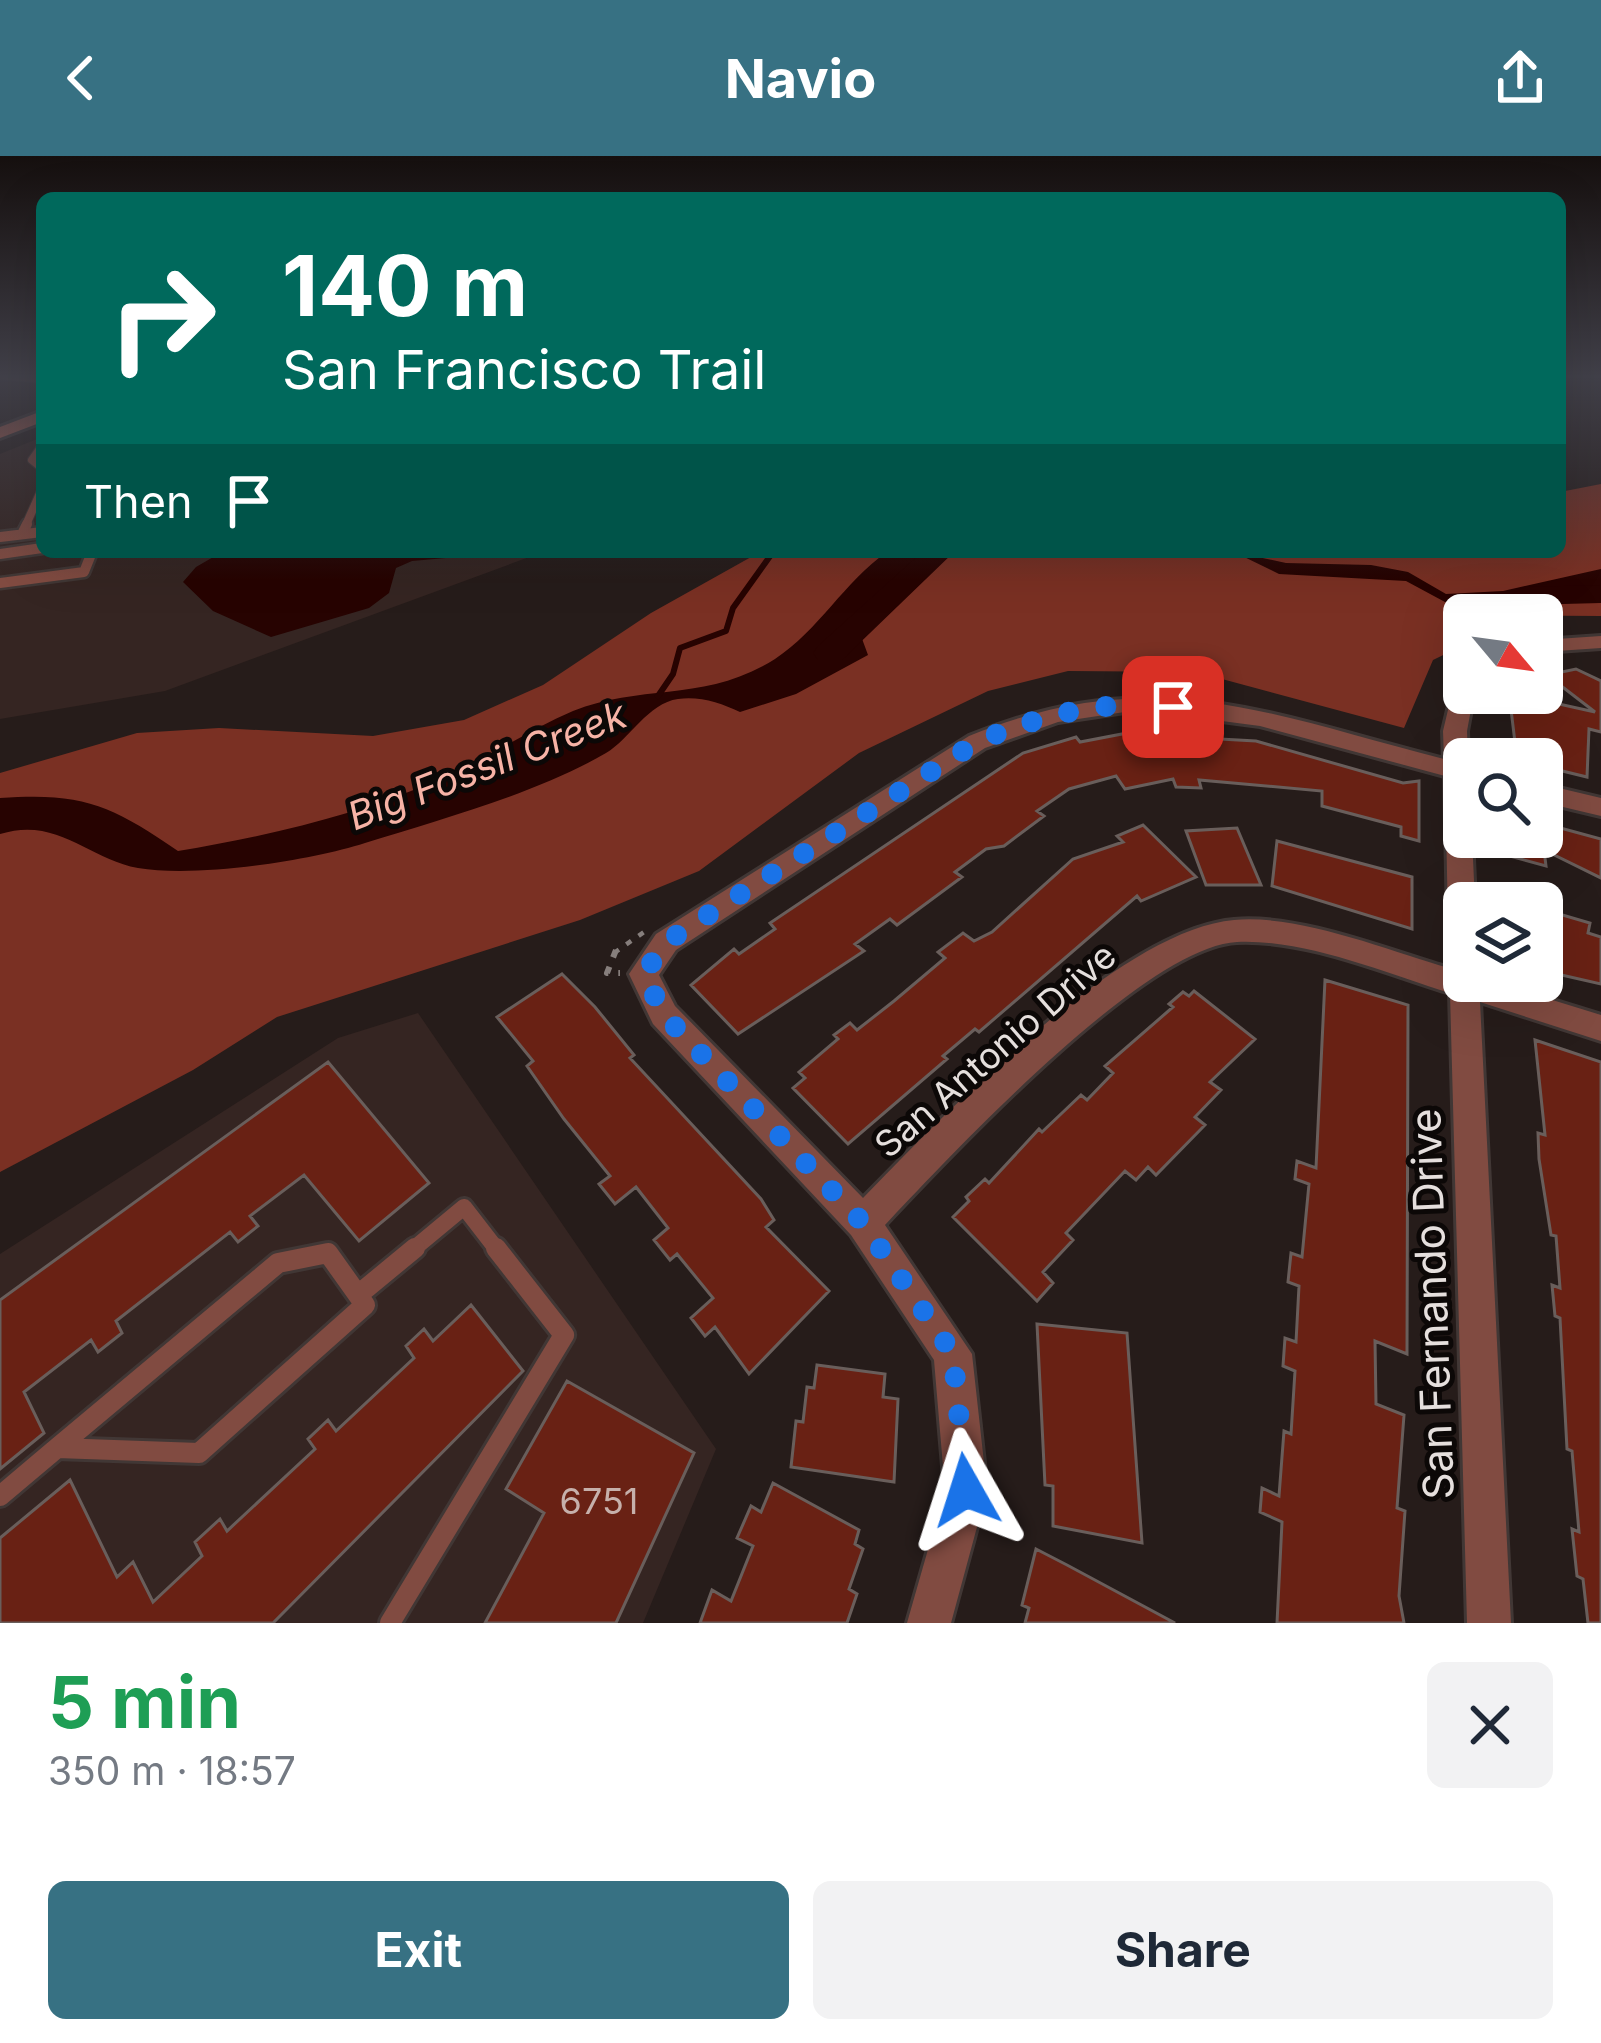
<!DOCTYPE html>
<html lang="en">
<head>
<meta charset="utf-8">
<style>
	:root { --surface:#fff; --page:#f2f2f3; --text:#1f2937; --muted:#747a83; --accent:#377183 }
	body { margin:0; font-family:Inter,sans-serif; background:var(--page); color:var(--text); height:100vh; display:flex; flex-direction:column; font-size:45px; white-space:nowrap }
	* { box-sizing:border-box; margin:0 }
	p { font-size:39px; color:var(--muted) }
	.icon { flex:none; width:66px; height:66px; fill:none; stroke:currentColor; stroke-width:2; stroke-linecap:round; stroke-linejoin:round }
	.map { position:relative; height:1467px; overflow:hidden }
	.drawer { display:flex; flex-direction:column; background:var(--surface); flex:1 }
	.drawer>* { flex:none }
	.banner { position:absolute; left:36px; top:36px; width:1530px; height:366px; border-radius:18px; box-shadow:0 12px 48px #0002; background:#00695c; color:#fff; overflow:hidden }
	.needle { width:78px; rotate:119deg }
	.buttons { position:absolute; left:1443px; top:438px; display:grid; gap:24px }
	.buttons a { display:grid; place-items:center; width:120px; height:120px; border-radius:18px; background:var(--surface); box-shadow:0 12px 48px #0002; font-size:60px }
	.pin { position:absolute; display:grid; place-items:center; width:102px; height:102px; color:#fff; margin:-51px; border-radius:24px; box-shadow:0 6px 18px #0006 }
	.me { position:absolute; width:132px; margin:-66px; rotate:354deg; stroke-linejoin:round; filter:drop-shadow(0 0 9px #0008) }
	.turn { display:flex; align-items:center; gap:42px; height:252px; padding:0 48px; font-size:54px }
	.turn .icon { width:156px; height:156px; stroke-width:2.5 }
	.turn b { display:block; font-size:84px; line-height:102px }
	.then { display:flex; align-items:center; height:114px; padding:0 48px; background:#0003; gap:24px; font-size:45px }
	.round { display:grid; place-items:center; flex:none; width:126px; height:126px; border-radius:18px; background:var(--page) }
	.overview { display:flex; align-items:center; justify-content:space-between; height:204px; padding:0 48px }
	h1 { font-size:72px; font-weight:700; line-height:90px; color:#1e9e55 }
	.button { display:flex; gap:24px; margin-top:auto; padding:24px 48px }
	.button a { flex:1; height:138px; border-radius:18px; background:var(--accent); color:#fff; font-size:48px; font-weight:700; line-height:138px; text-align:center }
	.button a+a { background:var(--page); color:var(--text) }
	header { display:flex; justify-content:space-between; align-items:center; height:156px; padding:0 48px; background:var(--accent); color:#fff; font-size:54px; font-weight:700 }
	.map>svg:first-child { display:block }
	.built { fill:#352522 }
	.forest { fill:#7a3023 }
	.water { fill:#270301 }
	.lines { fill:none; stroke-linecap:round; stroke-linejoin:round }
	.stream { stroke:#270301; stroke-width:6 }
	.river { fill:#270301; fill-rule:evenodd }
	.building { fill:#692114; stroke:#695e5b; stroke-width:3 }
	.lane-far3-casing { stroke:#413735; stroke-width:10 }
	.lane-far2-casing { stroke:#413735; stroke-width:15 }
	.lane-far1-casing { stroke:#413735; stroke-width:22 }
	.lane-casing { stroke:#413735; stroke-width:26 }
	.street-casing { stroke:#413735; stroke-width:6 }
	.secondary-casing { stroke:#413735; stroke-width:6 }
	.path-far2 { stroke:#867e7c; stroke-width:3; stroke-dasharray:3 6; stroke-linecap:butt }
	.path-far1 { stroke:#867e7c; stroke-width:4.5; stroke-dasharray:6 9; stroke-linecap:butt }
	.path { stroke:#867e7c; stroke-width:6; stroke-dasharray:8 10; stroke-linecap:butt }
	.lane-far3 { stroke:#814b41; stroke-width:8 }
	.lane-far2 { stroke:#814b41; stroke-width:10 }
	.lane-far1 { stroke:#814b41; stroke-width:16 }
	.lane { stroke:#814b41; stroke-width:20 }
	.street { fill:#814b41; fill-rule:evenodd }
	.secondary { fill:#b86353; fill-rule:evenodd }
	.route { stroke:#1a73e8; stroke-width:21; stroke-dasharray:0 37.8 }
	.labels { text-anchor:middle; stroke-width:10; stroke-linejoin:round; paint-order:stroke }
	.street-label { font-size:36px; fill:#e5dfdd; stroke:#0c0807 }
	.near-number-label { font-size:36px; fill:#c6b0ab }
	.water-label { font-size:39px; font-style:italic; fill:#f7b3a6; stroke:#0c0807 }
	.near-street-label { font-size:42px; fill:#e5dfdd; stroke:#0c0807 }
</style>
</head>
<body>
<header><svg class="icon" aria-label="back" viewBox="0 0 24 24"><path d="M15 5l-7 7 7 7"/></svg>Navio<svg class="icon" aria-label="share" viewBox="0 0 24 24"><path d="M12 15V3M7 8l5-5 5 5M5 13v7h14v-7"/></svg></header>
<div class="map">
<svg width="1601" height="1467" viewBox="0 0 1601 1467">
	<rect width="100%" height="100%" fill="#261c1a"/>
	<path class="built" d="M42,281V396H543L165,535L0,563V298Z
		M418,857L716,1293L643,1467H0V1098L338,882Z"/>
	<path class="forest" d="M1601,328V460L1464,459V489L1433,504L1404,572L1196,516L1068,515L988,535L859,597L699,715L580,764L277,861L193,914L0,1016V617L137,577L219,572L373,580L464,564L543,529L651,457L760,396H1560V336Z"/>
	<path class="water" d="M222,396H512L412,405L396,412L389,437L369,452L271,481L213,455L183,426L196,411Z
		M887,396H923L861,480L868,499L796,538L740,556C721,547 700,540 678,543C648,547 630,583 606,597C538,637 441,663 365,687C309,705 196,722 138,712C89,703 57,660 0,678V642C83,636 111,649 178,695C268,680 358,659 443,622C487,603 528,574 573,555C643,527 705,547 775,503C819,474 844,426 887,396Z
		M1234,396L1286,407L1371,409L1408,416L1446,438L1503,435L1601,413V436L1473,451L1445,446L1406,425L1279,418Z"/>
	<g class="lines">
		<path class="stream" d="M658,540L673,518L680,492L726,475L733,452L773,396"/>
		<path class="river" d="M922,396H954L842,504H818L813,497L818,490Z
			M1601,429V447L1524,449L1509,440L1524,431Z"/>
	</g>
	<path class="building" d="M1576,513L1601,525V576L1589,573L1587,621L1542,610V603H1517L1509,537L1595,556L1547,519Z
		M1143,574L1147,579L1256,585L1403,627L1419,625V685L1401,680V671L1322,650V635L1199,624L1201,632L1176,631L1173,623L1125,633L1116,620L1069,633L1037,655L1044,660L1004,690L986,693L955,716L962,721L897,769L890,763L855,788L864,795L738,878L691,829L734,793L739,798L775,773L770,767L1023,597L1076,581L1080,586Z
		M1542,667L1601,683V722L1544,694L1546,710L1477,691V681H1542Z
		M1143,669L1196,721L1141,745L1137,740L979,876L975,873L943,900L947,903L848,988L793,932L805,922L799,916L838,883L834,879L850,867L857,874L894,845L945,802L938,796L963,777L974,785L992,776L1073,703L1123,686L1117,680Z
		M1237,672L1261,729H1206L1186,675Z
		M1277,685L1412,721V773L1272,730Z
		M1542,753L1590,767L1588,777L1601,781V828L1544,815Z
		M562,818L595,851L634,899L630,902L761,1043L774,1064L766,1071L829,1135L749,1218L715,1171L705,1180L691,1162L713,1142L677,1098L670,1104L654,1084L668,1072L636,1031L615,1048L599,1028L610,1020L564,963L527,910L533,905L497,861Z
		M1325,824L1408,849L1407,1198L1375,1185L1376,1248L1404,1259L1397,1352L1405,1355L1399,1440L1404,1467H1277L1282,1366L1260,1356L1262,1332L1279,1340L1284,1275L1291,1278L1295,1215L1283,1210L1285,1182L1296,1186L1299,1130L1288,1126L1291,1097L1302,1101L1309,1028L1295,1023L1297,1005L1316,1012Z
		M1194,835L1255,883L1210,926L1221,934L1195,961L1205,969L1156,1019L1148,1011L1136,1024L1125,1015L1066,1077L1073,1084L1043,1116L1053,1127L1037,1145L953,1061L969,1045L966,1041L985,1023L989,1027L1039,973L1042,976L1081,939L1087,944L1113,917L1105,910L1173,851L1169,848L1183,836L1189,840Z
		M1535,884L1601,906V1467H1588L1583,1423L1577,1420L1572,1373L1579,1376L1572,1295L1567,1293L1560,1162L1555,1160L1552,1129L1560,1132L1556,1080L1551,1079L1539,1003L1538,977L1545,979Z
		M328,906L429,1027L359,1085L304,1019L250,1060L258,1070L238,1086L230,1076L116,1165L122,1177L98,1196L91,1184L24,1236L44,1277L0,1313V1144Z
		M471,1149L523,1215L273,1467H0V1382L70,1324L117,1421L133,1406L153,1446L202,1400L195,1386L220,1363L227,1375L315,1293L308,1283L328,1264L336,1275L414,1202L406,1190L424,1173L433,1185Z
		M1037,1168L1127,1177L1142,1387L1053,1370V1330L1045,1329Z
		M817,1209L885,1218L883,1241L898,1243L894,1326L791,1311L796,1265L803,1266L807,1231L814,1232Z
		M567,1225L694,1297L616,1467H485L544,1357L506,1333Z
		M773,1327L859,1374L855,1388L863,1393L849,1433L857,1438L847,1467H700L712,1434L731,1445L753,1390L737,1382L751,1350L761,1356Z
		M1036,1393L1067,1409L1175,1467H1025L1029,1452L1022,1449Z"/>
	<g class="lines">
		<g class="lane-far3-casing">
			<path id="lane-far3" d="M2,219L42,223
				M42,290L32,304L42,312
				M25,371L42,333"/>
		</g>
		<g class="lane-far2-casing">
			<path id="lane-far2" d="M22,378L27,368
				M0,381L42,376
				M0,398L42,392
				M0,427L84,416L92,396"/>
		</g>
		<g class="lane-far1-casing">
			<path id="lane-far1" d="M411,1095L464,1051L498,1095"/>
		</g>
		<g class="lane-casing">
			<path id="lane" d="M328,1097L365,1149L199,1297L57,1292L278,1107Z
				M358,1139L415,1092
				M0,1340L57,1292
				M390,1467L564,1179L496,1092"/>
		</g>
		<g class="street-casing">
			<path id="street" d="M1601,480V492L1542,496V484Z
				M1464,526V537H1474L1467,575L1468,603H1464V681H1472L1475,747H1464V825H1491L1601,859V885L1480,846L1511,1467H1467L1450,837C1384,817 1307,783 1237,786C1144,791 951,999 885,1069L972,1198L987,1334L951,1467H907L945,1334L934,1204L851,1079L653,868L629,818L656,778L969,580C1153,505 1264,557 1444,603L1443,575L1453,533ZM1138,554L1260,570L1445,620L1449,812C1387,794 1299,758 1234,764C1119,774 943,960 863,1042L675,850L659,819L676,794L985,592L1058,566Z
				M1542,628L1601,642V660L1542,646Z"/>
		</g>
		<g class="secondary-casing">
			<path id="secondary" d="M42,255V266L0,282V271Z"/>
		</g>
		<path class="path-far2" d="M1454,517L1464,509"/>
		<path class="path-far1" d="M614,797L644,776"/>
		<path class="path" d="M616,794L607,817H620"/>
		<use href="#lane-far3" class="lane-far3"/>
		<use href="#lane-far2" class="lane-far2"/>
		<use href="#lane-far1" class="lane-far1"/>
		<use href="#lane" class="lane"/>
		<use href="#street" class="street"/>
		<use href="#secondary" class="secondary"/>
	</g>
	<linearGradient id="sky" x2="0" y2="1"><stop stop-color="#150f0e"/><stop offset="0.52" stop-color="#414049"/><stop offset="1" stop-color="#414049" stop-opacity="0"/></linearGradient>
	<rect width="1601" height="424" fill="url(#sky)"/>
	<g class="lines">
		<path class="route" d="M966,1334L953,1198L863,1067L664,859L644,818L666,786L977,586C1040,559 1105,543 1173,551"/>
	</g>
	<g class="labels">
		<g class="street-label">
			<text transform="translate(995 894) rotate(-41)" y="13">San Antonio Drive</text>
		</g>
		<g class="near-number-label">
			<text x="599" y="1358">6751</text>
		</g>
		<g class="water-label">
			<text transform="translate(487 609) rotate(-21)" y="14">Big Fossil Creek</text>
		</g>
		<g class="near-street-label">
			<text transform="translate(1432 1148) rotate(-92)" y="15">San Fernando Drive</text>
		</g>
	</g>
</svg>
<div class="buttons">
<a><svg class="needle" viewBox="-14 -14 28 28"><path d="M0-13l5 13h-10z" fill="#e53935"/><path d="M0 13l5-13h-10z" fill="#747a83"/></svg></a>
<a><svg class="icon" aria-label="search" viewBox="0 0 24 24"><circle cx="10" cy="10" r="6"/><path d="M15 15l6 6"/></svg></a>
<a><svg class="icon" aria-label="layers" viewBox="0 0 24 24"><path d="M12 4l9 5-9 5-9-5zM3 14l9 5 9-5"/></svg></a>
</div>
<div class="pin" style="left:1173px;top:551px;background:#d93025"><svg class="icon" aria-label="arrive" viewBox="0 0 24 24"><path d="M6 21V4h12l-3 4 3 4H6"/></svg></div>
<svg class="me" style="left:966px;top:1334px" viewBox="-20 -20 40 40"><path d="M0-17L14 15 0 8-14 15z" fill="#1a73e8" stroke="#fff" stroke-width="4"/></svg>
<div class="banner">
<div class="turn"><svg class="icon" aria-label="right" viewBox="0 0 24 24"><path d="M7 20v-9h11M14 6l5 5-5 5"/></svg><div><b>140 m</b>San Francisco Trail</div></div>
<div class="then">Then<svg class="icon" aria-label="arrive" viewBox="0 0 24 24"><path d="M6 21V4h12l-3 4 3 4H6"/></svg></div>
</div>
</div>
<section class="drawer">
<div class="overview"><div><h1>5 min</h1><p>350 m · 18:57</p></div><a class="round"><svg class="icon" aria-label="close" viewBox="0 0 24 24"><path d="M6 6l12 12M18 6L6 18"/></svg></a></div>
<div class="button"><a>Exit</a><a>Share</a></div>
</section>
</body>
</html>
